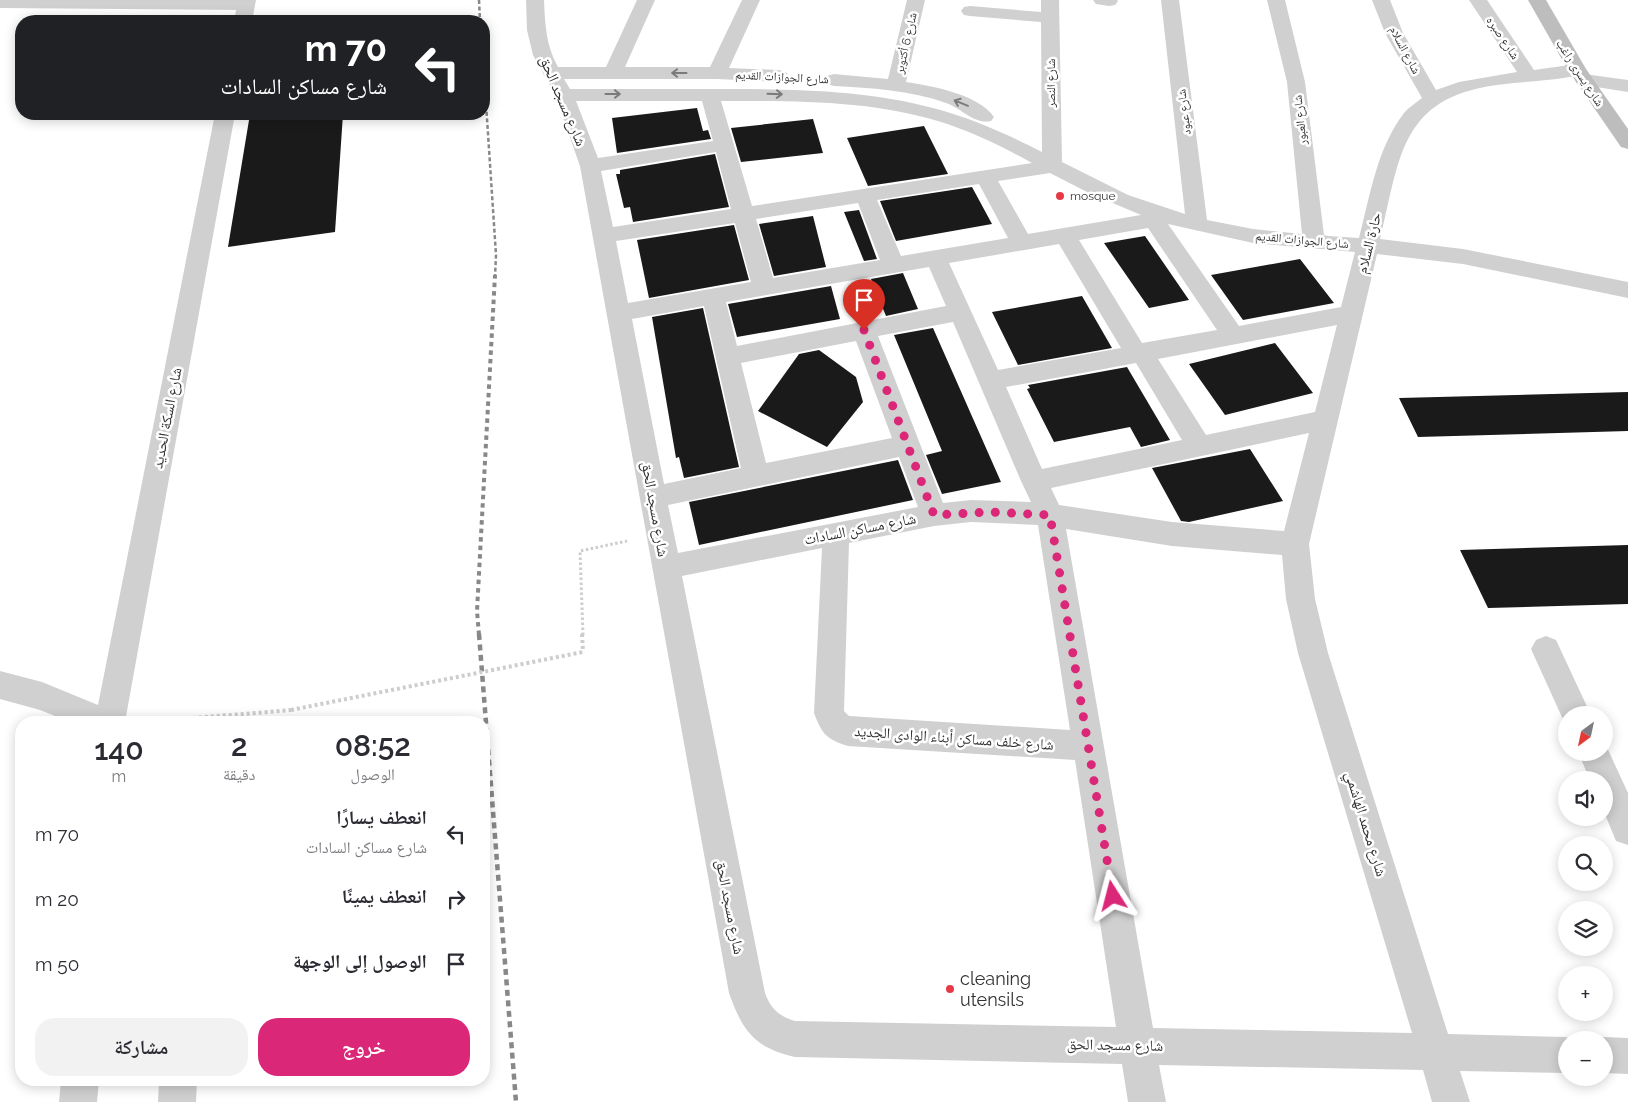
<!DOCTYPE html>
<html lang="ar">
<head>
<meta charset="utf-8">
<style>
	:root { --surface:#fff; --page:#f2f2f3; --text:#2b2b33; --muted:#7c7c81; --accent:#db2777 }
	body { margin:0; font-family:Raleway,"Noto Naskh Arabic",sans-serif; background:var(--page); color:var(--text); direction:rtl; height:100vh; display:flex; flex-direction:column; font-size:19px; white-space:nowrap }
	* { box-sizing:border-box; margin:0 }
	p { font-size:16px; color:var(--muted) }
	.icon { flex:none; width:28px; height:28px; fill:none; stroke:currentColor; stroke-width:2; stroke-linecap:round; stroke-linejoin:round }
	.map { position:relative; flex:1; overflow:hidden; direction:ltr }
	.side { position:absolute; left:15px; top:716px; width:475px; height:370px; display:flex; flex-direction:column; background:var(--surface); border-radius:20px; box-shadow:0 2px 12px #0003; direction:rtl }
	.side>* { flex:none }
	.banner { position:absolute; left:15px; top:15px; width:475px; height:105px; border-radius:20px; box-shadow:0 2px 12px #0003; direction:rtl; background:#202124; color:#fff; overflow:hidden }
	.needle { width:32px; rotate:213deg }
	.buttons { position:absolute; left:1558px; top:706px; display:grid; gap:10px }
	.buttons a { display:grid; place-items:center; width:55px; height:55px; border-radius:50%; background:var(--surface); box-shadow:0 2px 12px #0003; font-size:25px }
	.pin { position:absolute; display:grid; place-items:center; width:42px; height:42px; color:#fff; margin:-51px -21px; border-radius:50% 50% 50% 0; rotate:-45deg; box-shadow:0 0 5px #0007 }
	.pin .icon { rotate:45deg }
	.me { position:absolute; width:55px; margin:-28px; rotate:351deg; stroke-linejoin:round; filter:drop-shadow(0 0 4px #0008) }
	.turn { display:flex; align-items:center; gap:18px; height:105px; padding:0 20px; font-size:22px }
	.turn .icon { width:65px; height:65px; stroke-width:2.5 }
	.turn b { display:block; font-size:35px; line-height:42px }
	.eta { display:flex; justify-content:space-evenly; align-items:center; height:85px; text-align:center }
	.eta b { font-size:30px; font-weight:600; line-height:35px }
	.primary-button { display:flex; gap:10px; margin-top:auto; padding:10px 20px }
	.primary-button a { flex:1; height:58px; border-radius:20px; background:var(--accent); color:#fff; font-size:20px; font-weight:600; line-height:58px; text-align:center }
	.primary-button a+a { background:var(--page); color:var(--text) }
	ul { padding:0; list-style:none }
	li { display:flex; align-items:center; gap:15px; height:65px; padding:0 20px }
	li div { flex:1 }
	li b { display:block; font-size:19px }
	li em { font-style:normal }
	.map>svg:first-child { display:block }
	.building { fill:#1a1a1a }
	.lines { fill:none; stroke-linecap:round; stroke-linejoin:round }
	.path-far1 { stroke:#cdcdcd; stroke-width:3; stroke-dasharray:2.5 2.5; stroke-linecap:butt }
	.path { stroke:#cdcdcd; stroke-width:4; stroke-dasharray:3 3; stroke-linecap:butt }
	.minor { fill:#d0d0d0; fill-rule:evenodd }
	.tertiary { fill:#d0d0d0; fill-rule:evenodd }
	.secondary { fill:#bdbdbd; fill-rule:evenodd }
	.rail-far2 { stroke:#888; stroke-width:2.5; stroke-dasharray:4 2.5; stroke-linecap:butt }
	.rail-far1 { stroke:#888; stroke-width:4; stroke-dasharray:4.5 4; stroke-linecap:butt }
	.rail { stroke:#888; stroke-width:4.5; stroke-dasharray:6 4.5; stroke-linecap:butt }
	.path-bridge { stroke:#cdcdcd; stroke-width:4; stroke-dasharray:3 3; stroke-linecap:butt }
	.oneway { stroke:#7a7a7a }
	.route { stroke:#db2777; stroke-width:9; stroke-dasharray:0 16.2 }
	.poi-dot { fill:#e63946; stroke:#fff; stroke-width:2 }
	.labels { text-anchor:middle; stroke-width:5; stroke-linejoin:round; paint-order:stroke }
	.far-street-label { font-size:12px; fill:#333; stroke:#fff }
	.far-poi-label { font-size:12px; fill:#333; stroke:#fff; text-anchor:start }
	.street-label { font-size:15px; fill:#333; stroke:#fff }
	.near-poi-label { font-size:18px; fill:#333; stroke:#fff; text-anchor:start }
</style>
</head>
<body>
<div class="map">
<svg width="1628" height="1102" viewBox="0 0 1628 1102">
	<rect width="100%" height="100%" fill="#fff"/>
	<path class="building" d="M697,108L703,131L708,130L711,139L617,153L612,118Z
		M250,114H343L335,232L228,247Z
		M813,119L823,153L741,162L731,128Z
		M924,126L948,174L868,186L847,138Z
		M715,154L729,207L633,222L630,207L624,208L616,174H620V170Z
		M972,187L992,224L896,241L880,201Z
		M859,210L877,259L864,261L844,212Z
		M813,216L826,267L774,276L759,224Z
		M734,225L749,280L649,298L637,240Z
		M1145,236L1189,300L1149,308L1104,243Z
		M1300,259L1334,303L1243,320L1211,275Z
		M903,273L918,309L886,316L871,279Z
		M831,286L840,319L737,337L728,304Z
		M1082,296L1112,348L1018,365L992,312Z
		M703,308L739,467L684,478L679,457L676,458L652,317Z
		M933,328L1001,482L942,494L926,455L942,451L894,335Z
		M1275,343L1313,393L1225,415L1189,364Z
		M819,350L856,377L863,402L827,447L758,411L799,354Z
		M1127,367L1170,440L1141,447L1130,427L1054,442L1027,389L1030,388L1028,385Z
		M1628,392V431L1418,437L1399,398Z
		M1250,449L1283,501L1189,522L1181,521L1152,468Z
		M898,460L913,500L699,545L689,502Z
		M1628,545V604L1488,608L1460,550Z"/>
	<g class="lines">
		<path class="path-far1" d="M583,635L580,551L627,541"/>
		<path class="path" d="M582,634L583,652
			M145,722L291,710"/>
		<path class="minor" d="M0,0H247L252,1L255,5L252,9L246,10L0,8Z
			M526,0H544C545,24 546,46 558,67H606L637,0H655L625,67H710L742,0H760L729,68L779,70L786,72L788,76L786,80L779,82L717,79H564L570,89C622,89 674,89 726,89C795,89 866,90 933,108C971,118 1007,134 1042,152L1041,22L970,16L964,15L961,11L964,7L970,6L1041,12V0H1059L1062,162L1128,195L1185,214L1161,0H1179L1207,220L1253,229L1302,234L1287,82L1267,0H1285L1305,82L1324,235L1328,236L1359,238C1370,196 1377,148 1404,113C1409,107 1416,103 1422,98L1385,33L1372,0H1390L1403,33L1436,90L1459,82L1517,72L1469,0H1487L1534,70L1577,64L1584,66L1586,70L1584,74C1556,81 1525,81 1497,85C1399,98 1400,159 1380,239L1463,249L1628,282V298L1463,264L1377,254L1309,544L1315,599L1328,653L1448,1034L1566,1037L1574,1040H1566V1073L1460,1071L1470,1102H1432L1423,1070L1159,1065L1166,1102H1128L1122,1064L795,1057C754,1047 743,1032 729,993L580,166L555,95L533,55L527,30ZM576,101H702L713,141L598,158ZM721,101C795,101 870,100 941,122C973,132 1003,147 1032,163L752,206ZM716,152L731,209L613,227L601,171ZM1050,173L1089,193L1141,215L1028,234L998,181ZM979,184L1008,238L901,256L877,200ZM858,203L880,260L773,278L756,219ZM735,223L751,282L628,303L616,241ZM1168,224L1253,243L1355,252L1341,307L1239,326ZM1148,228L1217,330L1142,343L1079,240ZM1059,244L1121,348L998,370L949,263ZM929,267L946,306L737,346L726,302ZM704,306L741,468L664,484L632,319ZM953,322L1021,481L1031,502L971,500L943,503L878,336ZM1337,325L1315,412L1206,435L1158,359ZM856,341L892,438L766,463L741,363ZM1136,363L1182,440L1042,469L1006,387ZM1309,433L1284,531L1172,522L1059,505L1051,488ZM899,457L918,507L678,553L668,505ZM971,522L1038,525L1070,730L849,716L844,711L849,543L934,526ZM1066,529L1172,546L1282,555L1286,599L1298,653L1412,1033L1153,1028ZM822,548L814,713C822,734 826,739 848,746L1075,760L1116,1027L795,1021C780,1017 770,1008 765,993L682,576Z
			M907,0H925L906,82C932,86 978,94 994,117L991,121C975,125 961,108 946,103C910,90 871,88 834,86L827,84L825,80L827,76L834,74L888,79Z
			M1093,0H1117L1118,1L1115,5L1109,6L1096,4Z
			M1584,74L1628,80V92L1577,84L1575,80L1577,76Z
			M1546,636L1556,640L1591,715H1566V726L1531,649L1536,640Z
			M1604,741L1628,793V845L1616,841L1604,812V780H1590L1578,752H1604Z
			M1604,1037L1628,1038V1074L1604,1073V1040H1596Z"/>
		<path class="tertiary" d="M238,0H256L252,21H234Z
			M215,114H235L125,722H70L40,710L0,699V671L42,682L98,705Z
			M61,1080H99L97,1102H59Z
			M159,1080H197L196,1102H158Z"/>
		<path class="secondary" d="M1528,0H1546L1586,69L1628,129V149L1621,147L1568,70Z"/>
		<path class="rail-far2" d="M479,0L480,21
			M484,73L496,255L495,277"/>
		<path class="rail-far1" d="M479,635L477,611L495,275"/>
		<path class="rail" d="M479,634L516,1102"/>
		<path class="path-bridge" d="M291,710L583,652"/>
	</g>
	<defs><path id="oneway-shaft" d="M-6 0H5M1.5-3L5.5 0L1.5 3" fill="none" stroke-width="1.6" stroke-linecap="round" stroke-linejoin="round" transform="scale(1.25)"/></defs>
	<g class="oneway">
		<use href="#oneway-shaft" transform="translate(679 73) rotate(-180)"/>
		<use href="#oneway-shaft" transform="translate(613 94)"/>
		<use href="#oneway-shaft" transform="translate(775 94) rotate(2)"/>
		<use href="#oneway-shaft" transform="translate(961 103) rotate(-158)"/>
	</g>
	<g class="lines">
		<path class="route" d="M864,330L934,515L990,512L1050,515L1113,896"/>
	</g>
	<g class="poi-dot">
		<circle cx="1060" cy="196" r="5"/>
		<circle cx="950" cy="989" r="5"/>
	</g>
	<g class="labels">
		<g class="far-street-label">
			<text transform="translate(1503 38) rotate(56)" y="4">شارع صبره</text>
			<text transform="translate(906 43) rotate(-77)" y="4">شارع 6 أكتوبر</text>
			<text transform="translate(1405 50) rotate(62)" y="4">شارع السلام</text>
			<text transform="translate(1580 73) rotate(57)" y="4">شارع يسرى راغب</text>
			<text transform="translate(782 77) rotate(3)" y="4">شارع الجوازات القديم</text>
			<text transform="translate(1051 83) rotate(-90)" y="4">شارع النصر</text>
			<text transform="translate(1184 112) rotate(-97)" y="4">شارع عبود</text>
			<text transform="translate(1300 120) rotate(-96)" y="4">شارع العبور</text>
			<text transform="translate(1302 240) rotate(5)" y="4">شارع الجوازات القديم</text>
		</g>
		<g class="far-poi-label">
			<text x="1070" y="200">mosque</text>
		</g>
		<g class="street-label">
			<text transform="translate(563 101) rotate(67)" y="5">شارع مسجد الحق</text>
			<text transform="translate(1369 243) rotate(-76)" y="5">حارة السلام</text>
			<text transform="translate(167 418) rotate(-79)" y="5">شارع السكة الحديد</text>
			<text transform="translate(655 509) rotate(80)" y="5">شارع مسجد الحق</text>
			<text transform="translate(860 529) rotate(-11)" y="5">شارع مساكن السادات</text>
			<text transform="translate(954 738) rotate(4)" y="5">شارع خلف مساكن أبناء الوادى الجديد</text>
			<text transform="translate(1366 824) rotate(73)" y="5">شارع محمد الهاشمي</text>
			<text transform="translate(730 907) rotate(79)" y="5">شارع مسجد الحق</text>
			<text transform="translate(1115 1045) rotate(1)" y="5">شارع مسجد الحق</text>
		</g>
		<g class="near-poi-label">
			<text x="960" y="985">cleaning<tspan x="960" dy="21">utensils</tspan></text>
		</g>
	</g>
</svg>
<div class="buttons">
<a><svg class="needle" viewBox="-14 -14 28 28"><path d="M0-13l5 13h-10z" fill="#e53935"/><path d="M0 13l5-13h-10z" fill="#7c7c81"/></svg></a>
<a><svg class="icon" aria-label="sound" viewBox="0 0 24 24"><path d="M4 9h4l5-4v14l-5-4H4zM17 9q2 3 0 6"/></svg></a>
<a><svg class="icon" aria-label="search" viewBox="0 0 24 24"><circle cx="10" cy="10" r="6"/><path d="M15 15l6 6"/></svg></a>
<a><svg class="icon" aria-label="layers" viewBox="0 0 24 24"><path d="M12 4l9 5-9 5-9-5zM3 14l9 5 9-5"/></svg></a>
<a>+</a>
<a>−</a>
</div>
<div class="pin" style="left:864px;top:330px;background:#d93025"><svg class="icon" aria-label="arrive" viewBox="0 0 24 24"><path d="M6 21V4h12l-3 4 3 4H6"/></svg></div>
<svg class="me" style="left:1113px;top:896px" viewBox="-20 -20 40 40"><path d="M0-17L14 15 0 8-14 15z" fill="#db2777" stroke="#fff" stroke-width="4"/></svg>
<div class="banner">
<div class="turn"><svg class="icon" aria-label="left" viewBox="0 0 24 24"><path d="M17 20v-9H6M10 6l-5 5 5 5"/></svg><div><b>70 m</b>شارع مساكن السادات</div></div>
</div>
<section class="side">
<div class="eta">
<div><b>08:52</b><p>الوصول</p></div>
<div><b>2</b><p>دقيقة</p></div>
<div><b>140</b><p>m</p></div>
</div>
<ul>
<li><svg class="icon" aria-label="left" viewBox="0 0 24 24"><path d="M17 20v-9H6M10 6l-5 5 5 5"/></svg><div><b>انعطف يسارًا</b><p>شارع مساكن السادات</p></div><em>70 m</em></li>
<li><svg class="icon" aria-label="right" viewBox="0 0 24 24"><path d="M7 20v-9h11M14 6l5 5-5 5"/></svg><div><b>انعطف يمينًا</b></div><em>20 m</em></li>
<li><svg class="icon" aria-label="arrive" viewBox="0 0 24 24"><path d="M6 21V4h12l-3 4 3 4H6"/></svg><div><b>الوصول إلى الوجهة</b></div><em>50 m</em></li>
</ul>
<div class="primary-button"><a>خروج</a><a>مشاركة</a></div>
</section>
</div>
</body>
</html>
